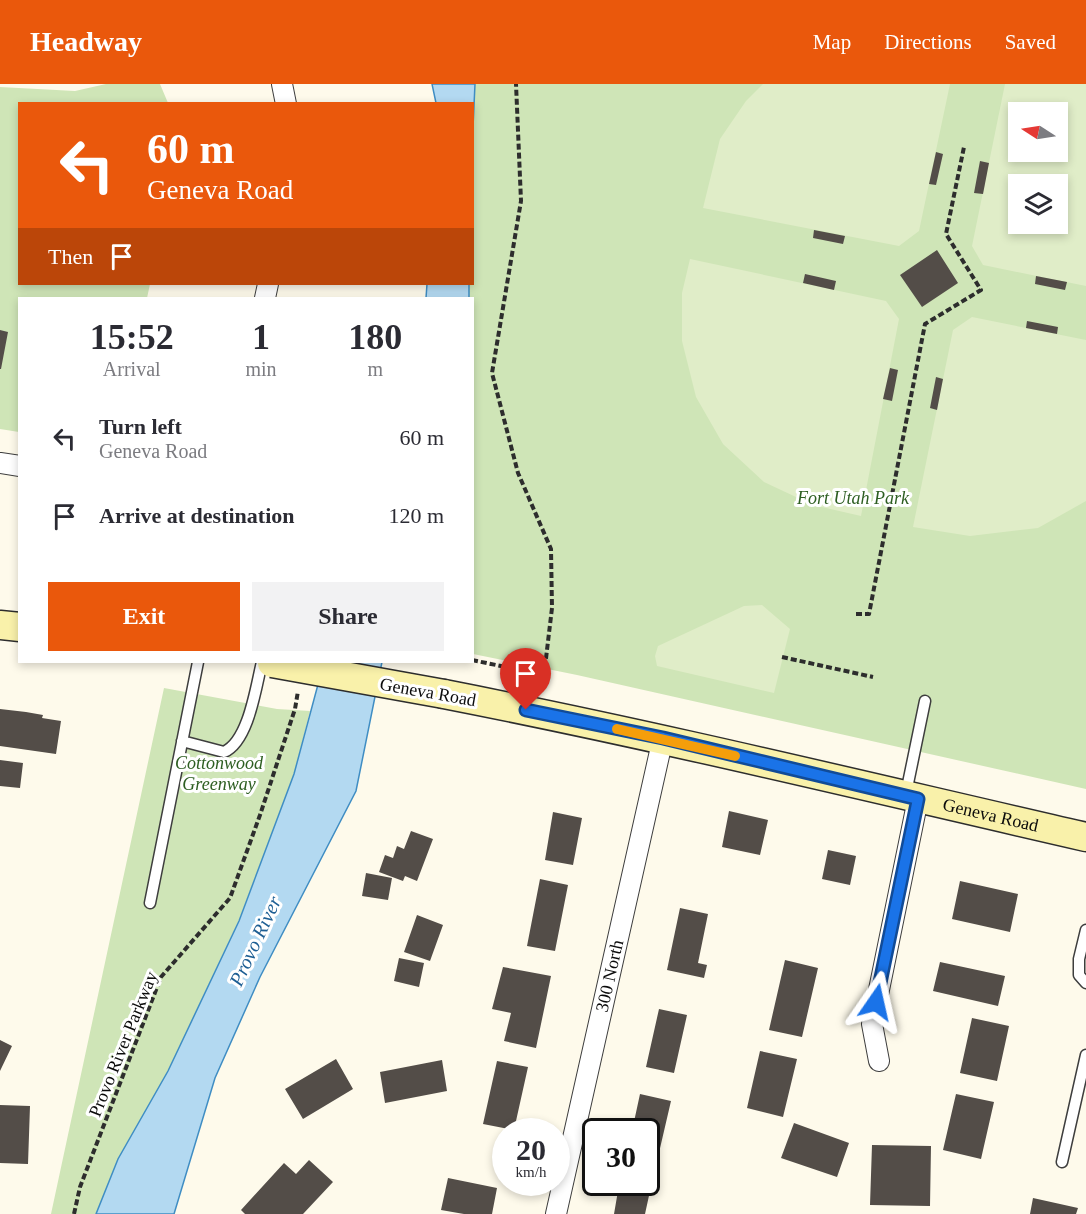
<!DOCTYPE html>
<html lang="en">
<head>
<meta charset="utf-8">
<style>
	:root { --surface:#fff; --page:#f2f2f3; --text:#2b2b33; --muted:#7c7c81; --accent:#ea580c }
	body { margin:0; font-family:Georgia,serif; background:var(--page); color:var(--text); height:100vh; display:flex; flex-direction:column; font-size:22px; white-space:nowrap }
	* { box-sizing:border-box; margin:0 }
	p { font-size:20px; color:var(--muted) }
	.icon { flex:none; width:33px; height:33px; fill:none; stroke:currentColor; stroke-width:2; stroke-linecap:round; stroke-linejoin:round }
	.map { position:relative; flex:1; overflow:hidden }
	.panel { position:absolute; left:18px; top:213px; width:456px; height:366px; display:flex; flex-direction:column; background:var(--surface); border-radius:0px; box-shadow:0 3px 9px #0003 }
	.panel>* { flex:none }
	.hud { position:absolute; left:18px; top:18px; width:456px; height:183px; border-radius:0px; box-shadow:0 3px 9px #0003; background:#ea580c; color:#fff; overflow:hidden }
	.needle { width:39px; rotate:282deg }
	.fabs { position:absolute; left:1008px; top:18px; display:grid; gap:12px }
	.fabs a { display:grid; place-items:center; width:60px; height:60px; border-radius:0px; background:var(--surface); box-shadow:0 3px 9px #0003; font-size:30px }
	.speed { position:absolute; left:492px; top:1034px; display:flex; gap:12px; font-size:30px; font-weight:700; text-align:center }
	.speed>* { display:grid; place-content:center; width:78px; height:78px; border-radius:50%; background:var(--surface); box-shadow:0 3px 9px #0003; line-height:1 }
	.speed small { font-size:15px; font-weight:400 }
	.speed .limit { border:3px solid #111; border-radius:9px; background:#fff; color:#111 }
	.pin { position:absolute; display:grid; place-items:center; width:51px; height:51px; color:#fff; margin:-62px -26px; border-radius:50% 50% 50% 0; rotate:-45deg; box-shadow:0 0 6px #0007 }
	.pin .icon { rotate:45deg }
	.me { position:absolute; width:66px; margin:-33px; rotate:11deg; stroke-linejoin:round; filter:drop-shadow(0 0 4px #0008) }
	.turn { display:flex; align-items:center; gap:21px; height:126px; padding:0 30px; font-size:27px }
	.turn .icon { width:78px; height:78px; stroke-width:2.5 }
	.turn b { display:block; font-size:42px; line-height:51px }
	.then { display:flex; align-items:center; height:57px; padding:0 30px; background:#0003; gap:12px; font-size:22px }
	.eta { display:flex; justify-content:space-evenly; align-items:center; height:102px; text-align:center }
	.eta b { font-size:36px; font-weight:800; line-height:42px }
	.button { display:flex; gap:12px; margin-top:auto; padding:12px 30px }
	.button a { flex:1; height:69px; border-radius:0px; background:var(--accent); color:#fff; font-size:24px; font-weight:800; line-height:69px; text-align:center }
	.button a+a { background:var(--page); color:var(--text) }
	ul { padding:0; list-style:none }
	li { display:flex; align-items:center; gap:18px; height:78px; padding:0 30px }
	li div { flex:1 }
	li b { display:block; font-size:22px }
	li em { font-style:normal }
	header { display:flex; align-items:center; gap:36px; box-sizing:border-box; height:84px; padding:0 30px; background:var(--accent); color:#fff }
	header strong { font-size:28px }
	nav { display:flex; gap:33px; margin-inline-start:auto; font-size:21px }
	.map>svg:first-child { display:block }
	.green { fill:#cfe5b7; fill-rule:evenodd }
	.pitch { fill:#e0edc8; fill-rule:evenodd }
	.water { fill:#b3d9f1; stroke:#3f8dc3; stroke-width:1.5 }
	.building { fill:#534d48 }
	.lines { fill:none; stroke-linecap:round; stroke-linejoin:round }
	.lane-casing { stroke:#3e3e3e; stroke-width:13 }
	.street-casing { stroke:#3e3e3e; stroke-width:22 }
	.secondary-casing { stroke:#2d2d2d; stroke-width:31 }
	.path { stroke:#2d2d2d; stroke-width:4; stroke-dasharray:6 3; stroke-linecap:butt }
	.lane { stroke:#fff; stroke-width:10 }
	.street { stroke:#fff; stroke-width:20 }
	.secondary { stroke:#f9f1aa; stroke-width:28 }
	.secondary-bridge-casing { stroke:#2d2d2d; stroke-width:31; stroke-linecap:butt }
	.secondary-bridge { stroke:#f9f1aa; stroke-width:28 }
	.route-casing { stroke:#114b97; stroke-width:15 }
	.route { stroke:#1a73e8; stroke-width:10 }
	.slow { stroke:#f59e0b; stroke-width:10 }
	.labels { text-anchor:middle; stroke-width:6; stroke-linejoin:round; paint-order:stroke }
	.park-label { font-size:18px; font-style:italic; fill:#2d5e21; stroke:#fff }
	.street-label { font-size:18px; fill:#0b0b0b; stroke:#fff }
	.water-label { font-size:20px; font-style:italic; fill:#1e5f94; stroke:#fff }
</style>
</head>
<body>
<header>
<strong>Headway</strong>
<nav><a>Map</a><a>Directions</a><a>Saved</a></nav>
</header>
<div class="map">
<svg width="1086" height="1130" viewBox="0 0 1086 1130">
	<rect width="100%" height="100%" fill="#fefaeb"/>
	<path class="green" d="M106,0H160L168,19L20,20V200H150L147,214H20L19,348L0,345V3L75,7Z
		M475,0H1086V705L577,591L473,570L472,214H469V200H472V43ZM1018,28H1058V68H1018ZM1018,100H1058V140H1018Z
		M164,604L277,625L310,627L294,690L239,836L168,987L118,1075L96,1130H51Z"/>
	<path class="pitch" d="M763,0H950L919,147L899,162L703,124L720,55L746,17Z
		M1005,0H1086V202L983,181L972,162ZM1018,28H1058V68H1018ZM1018,100H1058V140H1018Z
		M690,175L886,217L899,235L861,432L813,421L764,398L723,360L696,313L682,257V209Z
		M972,233L1086,256V417L1038,444L970,452L913,443L953,246Z
		M762,521L790,545L774,609L657,582L655,572L658,562L744,522Z"/>
	<path class="water" d="M432,0H475L473,43L472,20L436,19Z
		M427,200H469V214H426Z
		M324,578H382L356,707L260,893L215,994L174,1130H96L118,1075L168,987L239,837L294,690Z"/>
	<path class="building" d="M936,68L943,70L936,101L929,100Z
		M980,77L989,79L983,110L974,109Z
		M814,146L845,152L843,160L813,154Z
		M937,166L958,199L922,223L900,191Z
		M805,190L836,197L834,206L803,199Z
		M1036,192L1067,198L1065,206L1035,200Z
		M1027,237L1058,243L1057,250L1026,244Z
		M0,246L8,248L1,285H0Z
		M890,284L898,286L892,317L883,315Z
		M936,293L943,295L937,326L930,324Z
		M0,625L26,628L43,631L42,634L61,637L56,670L0,662Z
		M0,676L23,679L20,704L0,702Z
		M729,727L768,736L760,771L722,763Z
		M553,728L582,734L573,781L545,776Z
		M411,747L433,755L417,797L405,792L403,797L379,788L385,771L393,774L397,762L404,765Z
		M828,766L856,772L850,801L822,795Z
		M366,789L392,794L388,816L362,812Z
		M540,795L568,801L555,867L527,862Z
		M960,797L1018,810L1010,848L952,835Z
		M680,824L708,830L698,879L707,881L704,894L667,886Z
		M417,831L443,841L430,877L404,868Z
		M399,874L424,879L419,903L394,897Z
		M785,876L818,884L802,953L769,946Z
		M940,878L1005,892L998,922L933,907Z
		M503,883L551,892L536,964L504,957L511,929L492,925Z
		M659,925L687,931L674,989L646,983Z
		M972,934L1009,942L997,997L960,989Z
		M0,956L12,962L0,987Z
		M760,967L797,975L783,1033L747,1024Z
		M336,975L353,1005L303,1035L285,1005Z
		M442,976L447,1007L385,1019L380,988Z
		M497,977L528,983L514,1046L483,1040Z
		M640,1010L671,1017L654,1090L646,1089V1047H632Z
		M956,1010L994,1018L981,1075L943,1066Z
		M0,1021L30,1022L28,1080L0,1079Z
		M794,1039L849,1059L837,1093L781,1074Z
		M872,1061L931,1062L930,1122L870,1121Z
		M309,1076L333,1098L303,1130H245L241,1126L284,1079L296,1090Z
		M448,1094L497,1104L492,1130H464L441,1126Z
		M619,1101L650,1107L645,1130H614Z
		M1033,1114L1078,1124L1076,1130H1030Z"/>
	<g class="lines">
		<g class="lane-casing">
			<path id="lane" d="M182,657L224,668C249,657 256,602 262,578
				M906,709L925,617
				M150,819L198,578
				M1086,846L1079,875V891L1086,899
				M1062,1078L1086,971"/>
		</g>
		<g class="street-casing">
			<g id="street">
				<path d="M282,0L286,20"/>
				<path d="M265,214L268,200"/>
				<path d="M0,379L20,382"/>
				<path d="M879,977L872,940L918,715"/>
				<path id="s1" d="M556,1130L663,654"/>
			</g>
		</g>
		<g class="secondary-casing">
			<g id="secondary">
				<path d="M0,541L20,543"/>
				<path id="s2" d="M444,610C659,652 872,704 1086,753"/>
			</g>
		</g>
		<path class="path" d="M856,530H869L925,240L981,206L946,150L964,63
			M782,573L873,593
			M472,576L544,591L552,524L551,465L518,389L492,289L521,117L516,0
			M74,1130L80,1103L161,893L230,814L260,731L295,625L298,607"/>
		<use href="#lane" class="lane"/>
		<use href="#street" class="street"/>
		<use href="#secondary" class="secondary"/>
		<g class="secondary-bridge-casing">
			<path id="secondary-bridge" d="M272,579L444,610"/>
		</g>
		<use href="#secondary-bridge" class="secondary-bridge"/>
	</g>
	<g class="lines">
		<g class="route-casing">
			<path id="route" d="M526,626L663,654L918,715L876,918"/>
		</g>
		<use href="#route" class="route"/>
		<path class="slow" d="M617,645L735,672"/>
	</g>
	<g class="labels">
		<g class="park-label">
			<text x="853" y="420">Fort Utah Park</text>
			<text x="219" y="685">Cottonwood<tspan x="219" dy="21">Greenway</tspan></text>
		</g>
		<g class="street-label">
			<text transform="translate(428 608) rotate(10)" y="6">Geneva Road</text>
			<text dy="6" stroke="none"><textPath href="#s2" startOffset="560">Geneva Road</textPath></text>
			<text dy="6" stroke="none"><textPath href="#s1" startOffset="244">300 North</textPath></text>
			<text transform="translate(123 960) rotate(-68)" y="6">Provo River Parkway</text>
		</g>
		<g class="water-label">
			<text transform="translate(255 857) rotate(-65)" y="7">Provo River</text>
		</g>
	</g>
</svg>
<div class="fabs">
<a><svg class="needle" viewBox="-14 -14 28 28"><path d="M0-13l5 13h-10z" fill="#e53935"/><path d="M0 13l5-13h-10z" fill="#7c7c81"/></svg></a>
<a><svg class="icon" aria-label="layers" viewBox="0 0 24 24"><path d="M12 4l9 5-9 5-9-5zM3 14l9 5 9-5"/></svg></a>
</div>
<div class="speed"><div>20<small>km/h</small></div><div class="limit">30</div></div>
<div class="pin" style="left:526px;top:626px;background:#d93025"><svg class="icon" aria-label="arrive" viewBox="0 0 24 24"><path d="M6 21V4h12l-3 4 3 4H6"/></svg></div>
<svg class="me" style="left:876px;top:918px" viewBox="-20 -20 40 40"><path d="M0-17L14 15 0 8-14 15z" fill="#1a73e8" stroke="#fff" stroke-width="4"/></svg>
<div class="hud">
<div class="turn"><svg class="icon" aria-label="left" viewBox="0 0 24 24"><path d="M17 20v-9H6M10 6l-5 5 5 5"/></svg><div><b>60 m</b>Geneva Road</div></div>
<div class="then">Then<svg class="icon" aria-label="arrive" viewBox="0 0 24 24"><path d="M6 21V4h12l-3 4 3 4H6"/></svg></div>
</div>
<section class="panel">
<div class="eta">
<div><b>15:52</b><p>Arrival</p></div>
<div><b>1</b><p>min</p></div>
<div><b>180</b><p>m</p></div>
</div>
<ul>
<li><svg class="icon" aria-label="left" viewBox="0 0 24 24"><path d="M17 20v-9H6M10 6l-5 5 5 5"/></svg><div><b>Turn left</b><p>Geneva Road</p></div><em>60 m</em></li>
<li><svg class="icon" aria-label="arrive" viewBox="0 0 24 24"><path d="M6 21V4h12l-3 4 3 4H6"/></svg><div><b>Arrive at destination</b></div><em>120 m</em></li>
</ul>
<div class="button"><a>Exit</a><a>Share</a></div>
</section>
</div>
</body>
</html>
